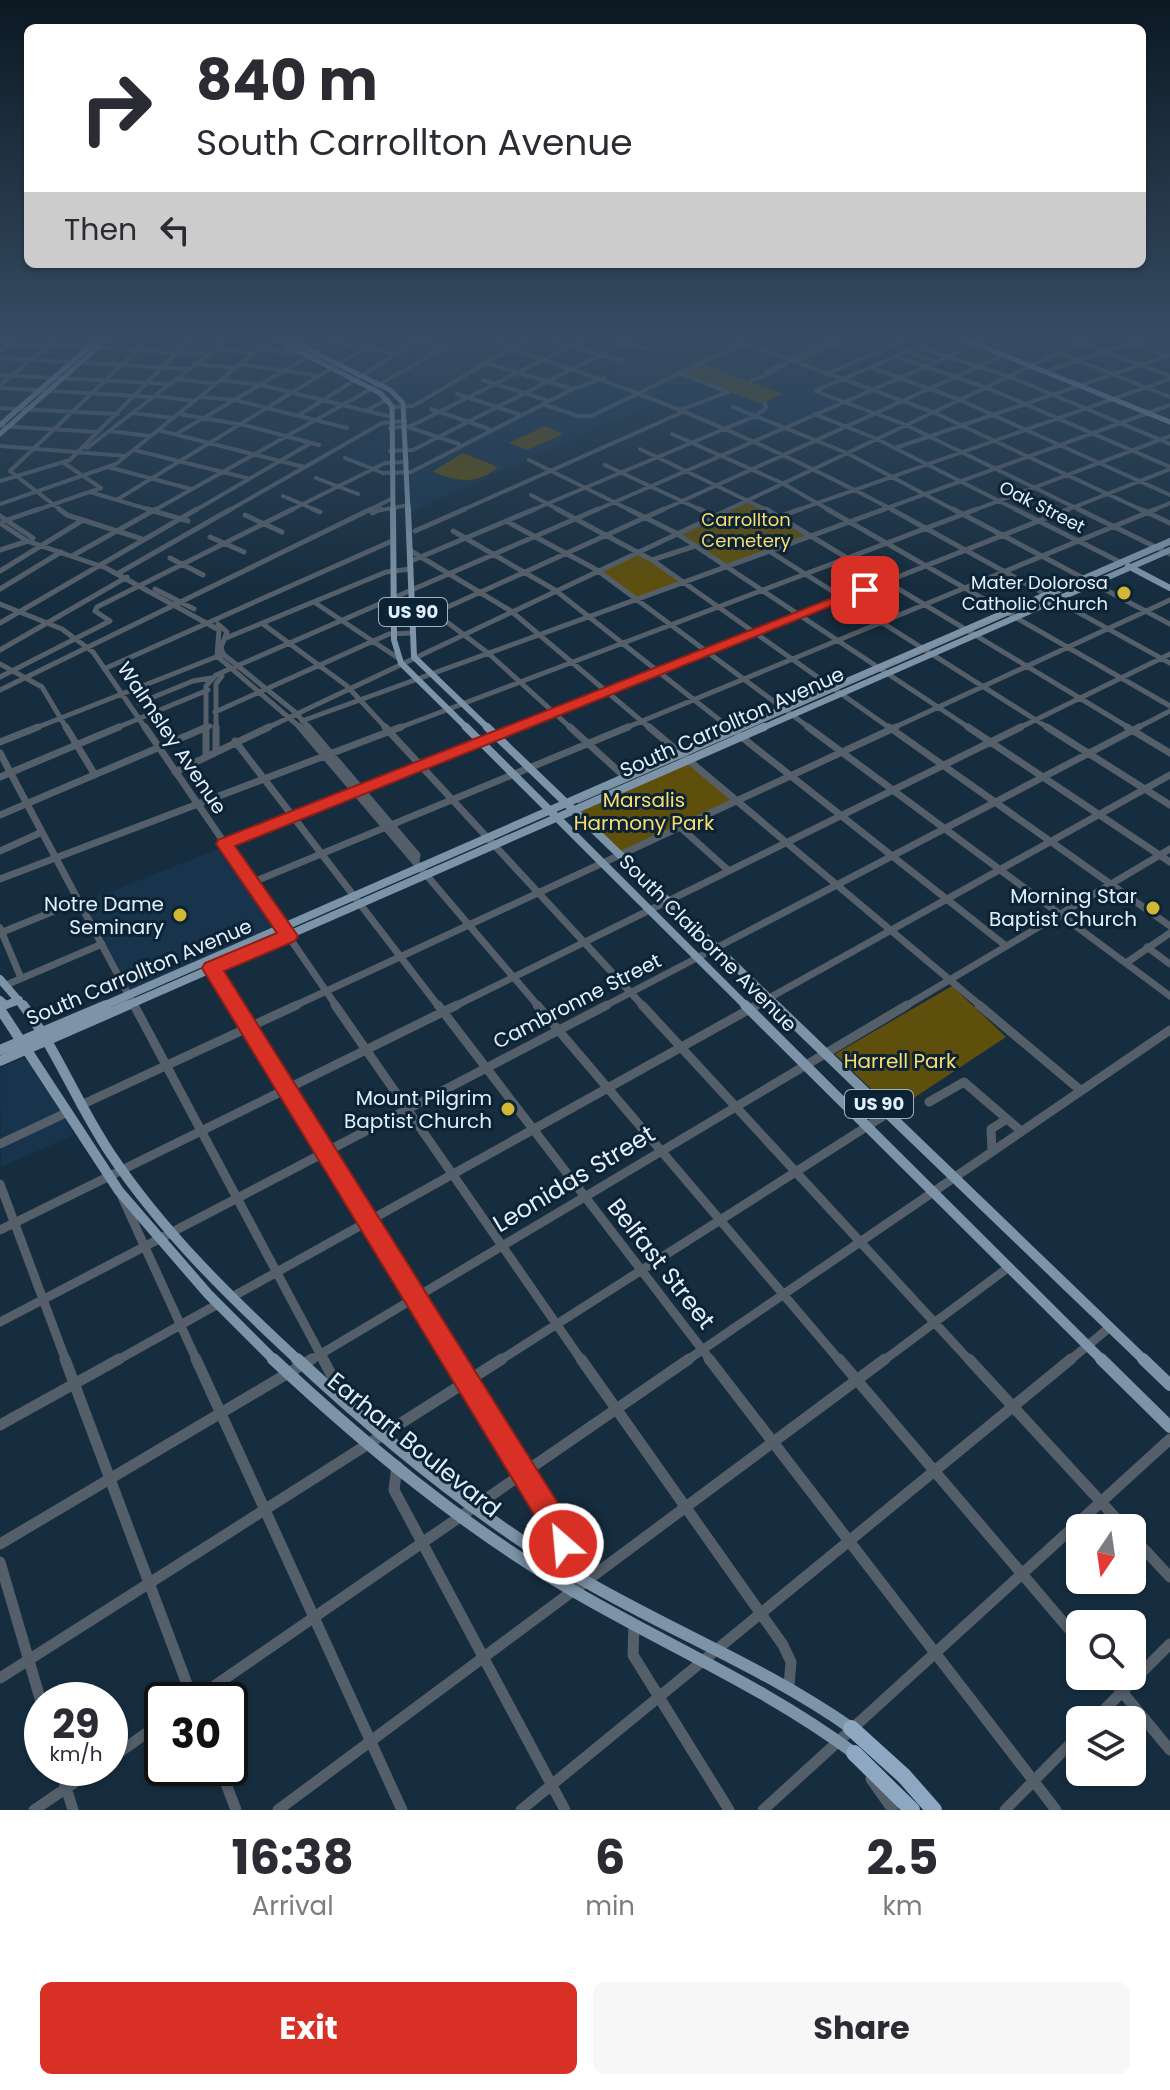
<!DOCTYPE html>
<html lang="en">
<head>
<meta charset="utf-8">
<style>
	:root { --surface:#fff; --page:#f7f7f7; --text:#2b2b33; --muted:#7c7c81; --accent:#d93025 }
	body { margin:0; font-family:Poppins,sans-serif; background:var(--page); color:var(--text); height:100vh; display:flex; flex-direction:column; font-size:30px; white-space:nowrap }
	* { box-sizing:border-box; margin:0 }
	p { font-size:26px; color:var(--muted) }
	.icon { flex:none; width:44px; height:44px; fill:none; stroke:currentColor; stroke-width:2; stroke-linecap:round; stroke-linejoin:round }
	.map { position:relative; height:1810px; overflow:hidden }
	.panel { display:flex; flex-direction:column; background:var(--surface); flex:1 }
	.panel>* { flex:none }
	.hud { position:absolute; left:24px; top:24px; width:1122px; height:244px; border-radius:12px; box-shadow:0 2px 6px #0004; background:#fff; color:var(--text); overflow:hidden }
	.needle { width:52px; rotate:193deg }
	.controls { position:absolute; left:1066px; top:1514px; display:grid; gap:16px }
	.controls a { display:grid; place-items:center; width:80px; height:80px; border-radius:12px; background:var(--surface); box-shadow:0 2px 6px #0004; font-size:40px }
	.speed { position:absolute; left:24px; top:1682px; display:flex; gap:16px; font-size:40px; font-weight:700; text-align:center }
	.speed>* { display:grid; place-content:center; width:104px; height:104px; border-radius:50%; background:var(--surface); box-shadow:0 2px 6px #0004; line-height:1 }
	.speed small { font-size:20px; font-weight:400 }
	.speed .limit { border:4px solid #111; border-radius:12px; background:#fff; color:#111 }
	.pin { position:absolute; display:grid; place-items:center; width:68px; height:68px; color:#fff; margin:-34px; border-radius:16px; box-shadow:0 4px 12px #0006 }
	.me { position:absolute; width:88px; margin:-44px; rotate:333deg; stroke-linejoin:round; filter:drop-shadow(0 0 6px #0008) }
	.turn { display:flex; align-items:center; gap:28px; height:168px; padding:0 40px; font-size:36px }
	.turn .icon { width:104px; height:104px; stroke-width:2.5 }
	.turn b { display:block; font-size:56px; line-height:68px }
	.then { display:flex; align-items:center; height:76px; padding:0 40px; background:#0003; gap:16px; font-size:30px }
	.eta { display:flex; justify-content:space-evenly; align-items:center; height:136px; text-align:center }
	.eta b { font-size:48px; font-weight:700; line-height:56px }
	.button { display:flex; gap:16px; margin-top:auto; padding:16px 40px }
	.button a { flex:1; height:92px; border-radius:12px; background:var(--accent); color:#fff; font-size:32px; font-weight:700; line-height:92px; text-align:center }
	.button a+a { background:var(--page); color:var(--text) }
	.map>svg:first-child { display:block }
	.built { fill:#17344c }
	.green { fill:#5e4f0c }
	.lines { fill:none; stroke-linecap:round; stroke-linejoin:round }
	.minor-far4 { stroke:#555f69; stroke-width:4 }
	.minor-far3 { stroke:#555f69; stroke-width:5 }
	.minor-far2 { stroke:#555f69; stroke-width:7 }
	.minor-far1 { stroke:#555f69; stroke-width:9 }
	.minor { stroke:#555f69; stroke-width:11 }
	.major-far4 { stroke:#7d93a7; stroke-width:5 }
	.major-far3 { stroke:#7d93a7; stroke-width:6 }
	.major-far2 { stroke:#7d93a7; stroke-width:8 }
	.major-far1 { stroke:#7d93a7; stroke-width:10 }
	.major { stroke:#7d93a7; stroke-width:12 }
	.highway { stroke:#8da8c0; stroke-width:16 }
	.tram { stroke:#7d8f9f; stroke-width:2 }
	.route { fill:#d93025; stroke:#8d1f18; stroke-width:2 }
	.poi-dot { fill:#d4b635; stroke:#0c2335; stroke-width:3 }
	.labels { text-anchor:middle; stroke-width:6; stroke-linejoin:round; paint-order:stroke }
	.far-street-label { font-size:18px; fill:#e2f0fd; stroke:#0c2335 }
	.far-park-label { font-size:18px; fill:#fadd6e; stroke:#0c2335 }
	.far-poi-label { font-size:18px; fill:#e2f0fd; stroke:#0c2335; text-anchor:end }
	.shield { fill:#0c2335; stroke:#a2b2c1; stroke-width:2 }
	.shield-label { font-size:18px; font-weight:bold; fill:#e2f0fd }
	.street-label { font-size:20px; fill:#e2f0fd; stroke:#0c2335 }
	.park-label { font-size:20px; fill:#fadd6e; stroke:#0c2335 }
	.poi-label { font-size:20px; fill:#e2f0fd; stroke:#0c2335; text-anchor:end }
	.near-street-label { font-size:24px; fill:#e2f0fd; stroke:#0c2335 }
</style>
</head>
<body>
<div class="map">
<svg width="1170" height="1810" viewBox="0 0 1170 1810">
	<rect width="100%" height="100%" fill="#162d3f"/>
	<path class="built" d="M468,338L512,346L409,404L385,385Z
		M669,338H799L770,351L843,379L816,391L843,401L770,433L753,426L735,434L658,401L409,513L407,473L583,382L574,379L587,372L598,375Z
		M993,338H1061L1064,339L1056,344L1068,347L1050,345L1022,358L984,343Z
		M417,342L443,348L379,382L365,376Z
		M381,436H386L387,461L373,468L345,457Z
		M221,848L278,928L131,991L84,902Z
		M21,1059H29L74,1135L1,1167L0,1068Z"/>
	<path class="green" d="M703,364L783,394L762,404L678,373Z
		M545,426L563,434L527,450L509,443Z
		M463,453L498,467C480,484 455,483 433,471Z
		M748,499L811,537L727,566L676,533Z
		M638,552L682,583L637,599L597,570Z
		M689,761L737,801L619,855L574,811Z
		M952,986L1006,1037L894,1111L835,1054Z"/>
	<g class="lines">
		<path class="minor-far4" d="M189,338L227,340
			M317,338L396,354
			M405,338L446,347
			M485,338L516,347
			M609,338L648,349
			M730,338L933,412L1144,511
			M836,338L794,358L801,359L848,338
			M938,338L815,391L906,425L1082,511
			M1061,338L1078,344
			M1121,338L1167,356
			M552,341L624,362
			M0,343L209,354
			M1081,343L1170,376
			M918,347L1013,378L1170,444
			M287,348L309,338
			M217,349L254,353
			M259,349L297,353
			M510,349C644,391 771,445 895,511
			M0,351L16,338
			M907,352L935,361
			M1059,353L1170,397
			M895,356L990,389L1170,467
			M0,358L190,369
			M486,363L569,388
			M197,364L235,368
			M240,364L319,376
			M786,364L772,372L767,371Z
			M870,367L960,400L1170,495
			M1050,370L1147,338
			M678,373L728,392
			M829,373L910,338
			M0,375L170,384
			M177,379L216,384
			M221,380L261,385L392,417
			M483,380L546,400
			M751,381L772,372
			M0,385L57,338
			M0,388L153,397
			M457,394L518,414
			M155,396L195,401
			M200,397L235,400L347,428
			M542,404L578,416H591L743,343
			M393,407L413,406L529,338
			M733,407L847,453L956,511
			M0,408L118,414
			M431,409L489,429
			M367,410L388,399
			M680,410L728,392
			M133,413L174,418
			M179,414L244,425L319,445
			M301,414L421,338
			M814,414L877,439L1019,511
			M0,426L98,432
			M408,427L459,444
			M390,428L411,426L587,338
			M158,430L304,467
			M109,431L150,436
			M178,433L340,338
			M672,434L782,483L831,511
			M0,446L126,456
			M87,448L230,338
			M895,448L1170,355
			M640,449L769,511
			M134,450L247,478
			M390,451L413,450L633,338
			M345,458L383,473L411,472L571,390L604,378
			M529,460L632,511
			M64,463L101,488
			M605,465L703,511
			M108,467L191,489
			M316,478L358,494
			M0,481L70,460L191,338
			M90,492L154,511
			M531,495L561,511
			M283,496L318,511
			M118,499L381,338
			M0,504L116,464L259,349L280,338
			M34,511L101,488
			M62,511L10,471L150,338
			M153,511L462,338
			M194,511L311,443
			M228,511L382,423L405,421
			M289,511L385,463L407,462
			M367,511L391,499
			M376,511L409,505
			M460,511L683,412
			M530,511L755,416L766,408L765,404
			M594,511L980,343
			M660,511L1041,338
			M725,511L1090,338
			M795,511L1170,379
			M879,511L1170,405
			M972,511L1170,436
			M1064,511L1170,469
			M1151,511L1170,503"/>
		<path class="minor-far3" d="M59,509L67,515L142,539
			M147,509L188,521
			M313,509L320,512
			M557,509L652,560L891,729
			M628,509L676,533L971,729
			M699,509L714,516
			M766,509L1131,729
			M827,509L1170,706
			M891,509L1170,663
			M953,509L1170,624
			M1015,509L1120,562
			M1078,509L1170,554
			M1140,509L1170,523
			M372,513L381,509
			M245,515L282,532
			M0,516L33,538
			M778,517L801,509
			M4,521L39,509
			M506,521L597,570L811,729
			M0,523L27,541L106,568L219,630L217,656L302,729
			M415,531L465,509
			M453,531L555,590L731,729
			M210,537L244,552
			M0,550L28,541
			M411,551L511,611L651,729
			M769,551L1050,729
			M72,556L156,509
			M170,558L203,575
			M652,560L695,546
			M411,561L535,509
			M0,571L83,520
			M117,574L231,509
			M0,589L61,552
			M155,589L194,609
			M314,602L398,658
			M0,604L62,629L93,652L146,729
			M435,613L488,653L572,729
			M393,621L419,620L664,509
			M0,623L197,509
			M218,624L227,632L221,647L223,654L295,712L310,729
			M263,624L347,686L387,729
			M226,638L386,572L411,569
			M0,650L127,577
			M0,664L42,687L67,729
			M104,669L392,541
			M0,677L110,621L95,611L97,607L293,509
			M0,690L371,509
			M139,703L193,681L211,678
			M215,712L389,634L412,633
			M302,721L885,509
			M33,729L221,655
			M114,729L208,690
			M202,729L210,726
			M206,729V686L216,675L598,509
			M216,729V684L222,676
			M265,729L730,509
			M396,729L977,509
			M514,729L1069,509
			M623,729L1156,509
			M891,729L1170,600
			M1017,729L1170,654
			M1135,729L1170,711"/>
		<path class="minor-far2" d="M66,727L95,775
			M145,727L337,1007
			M206,727V755
			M216,727V750
			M300,727L539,1007
			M308,727L417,855L416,860
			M385,727L644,1007
			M570,727L626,778
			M649,727L982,1007
			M729,727L1006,946
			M808,727L1170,996
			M889,727L1170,926
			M968,727L1170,862
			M1047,727L1170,805
			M1127,727L1170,753
			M235,741L439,1007
			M0,742L38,727
			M0,753L135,1007
			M175,772L269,727
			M0,777L119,727
			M0,815L207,727
			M680,827L729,871
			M225,844L519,727
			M0,851L42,832
			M0,879L401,727
			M251,883L628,727
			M0,928L21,978
			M0,933L79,901
			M1147,947L1170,964
			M207,961L235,1007
			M1126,963L1170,933
			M6,985L102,944
			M292,1007L896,727
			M453,1007L1021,727
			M603,1007L1139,727
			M753,1007L1170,775
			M904,1007L1170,849"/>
		<path class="minor-far1" d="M134,1005L324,1361
			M234,1005L454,1361
			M335,1005L582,1361
			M438,1005L711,1361
			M537,1005L840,1361
			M642,1005L970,1361
			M979,1005L1079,1089
			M929,1102L964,1082L1021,1131
			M81,1105L297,1005
			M0,1144L68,1112
			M992,1151L991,1129L1007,1119
			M0,1184L66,1361
			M122,1197L197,1361
			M0,1230L457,1005
			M232,1297L757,1005
			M0,1322L607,1005
			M116,1361L218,1304
			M309,1361L907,1005
			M499,1361L888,1113
			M686,1361L1170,1030
			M883,1361L1009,1267
			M1069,1361L1110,1327"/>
		<path class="minor" d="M65,1359L193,1700
			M196,1359L402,1810
			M323,1359L343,1397
			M453,1359L556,1526L563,1544L556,1562
			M581,1359L783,1645L791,1662L789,1686
			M709,1359L1056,1810
			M839,1359L1080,1642
			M969,1359L1125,1528
			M0,1425L119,1359
			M397,1466L394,1490L565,1810
			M1132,1536L1170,1577
			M0,1544L312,1359
			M0,1562L42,1705
			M634,1625L633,1655L729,1810
			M1109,1676L1170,1750
			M0,1678L502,1359
			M194,1700L689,1359
			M1094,1720L1170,1644
			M110,1759L162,1722
			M60,1768L73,1810
			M220,1768L236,1810
			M871,1779L893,1810
			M34,1810L96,1768
			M278,1810L885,1359
			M521,1810L1071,1359
			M763,1810L1170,1439
			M1005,1810L1080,1734"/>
		<path class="major-far4" d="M273,338L380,393L392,406L393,511
			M285,338L390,390L403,403L408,511
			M961,338L1170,422
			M0,425L99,338
			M0,434L108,338"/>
		<path class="major-far3" d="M393,509L394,640L401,663L468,729
			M408,509L414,657L489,729
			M1128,566L1170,588
			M736,729L1170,541
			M760,729L1170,550"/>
		<path class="major-far2" d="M466,727L747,1007
			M487,727L778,1007
			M0,979L24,1007
			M0,1000L6,1005L19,1000
			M101,1007L740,727
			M124,1007L764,727"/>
		<path class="major-far1" d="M23,1005C57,1050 78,1105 110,1153C163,1232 229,1296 299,1361
			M745,1005L1103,1361
			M775,1005L1145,1361
			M0,1009L119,1191L208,1294L275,1361
			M0,1050L106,1005
			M0,1061L128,1005"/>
		<path class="major" d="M273,1359C363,1443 459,1523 565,1586C661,1643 764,1686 854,1753
			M297,1359C385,1441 481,1520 585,1581C673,1632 767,1669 851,1728
			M1101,1359L1170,1427
			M1143,1359L1170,1385"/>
		<path class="highway" d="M851,1728L904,1776L934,1810
			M854,1753L912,1810"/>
		<path class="tram" d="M963,338L1170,421
			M578,802L1170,544"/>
	</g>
	<linearGradient id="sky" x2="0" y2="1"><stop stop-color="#0c1923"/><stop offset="0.57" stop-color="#364c63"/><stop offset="1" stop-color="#364c63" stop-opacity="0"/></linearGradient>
	<rect width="1170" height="592" fill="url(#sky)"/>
	<path class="route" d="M860,587L871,590L235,846L298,936L295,941L224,971L566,1516L577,1544L573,1553L563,1558L553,1553L546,1534L202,968L205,963L277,933L216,844L218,840Z"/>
	<g class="poi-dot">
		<circle cx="1124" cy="593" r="8"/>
		<circle cx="1153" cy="908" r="8"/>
		<circle cx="180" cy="915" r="8"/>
		<circle cx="508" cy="1109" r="8"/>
	</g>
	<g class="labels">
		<g class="far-street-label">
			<text transform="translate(1042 507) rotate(27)" y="6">Oak Street</text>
		</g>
		<g class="far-park-label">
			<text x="746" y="526">Carrollton<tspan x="746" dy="21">Cemetery</tspan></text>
		</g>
		<g class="far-poi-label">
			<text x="1108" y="589">Mater Dolorosa<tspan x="1108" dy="21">Catholic Church</tspan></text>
		</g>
		<g class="shield">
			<rect x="379" y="598" width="68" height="28" rx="6"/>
			<rect x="845" y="1090" width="68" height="28" rx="6"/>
		</g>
		<g class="shield-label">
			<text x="413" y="618">US 90</text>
			<text x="879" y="1110">US 90</text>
		</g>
		<g class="street-label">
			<text transform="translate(732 722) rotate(-24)" y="7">South Carrollton Avenue</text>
			<text transform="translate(172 738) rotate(56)" y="7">Walmsley Avenue</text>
			<text transform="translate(708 943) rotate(45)" y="7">South Claiborne Avenue</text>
			<text transform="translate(139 972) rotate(-23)" y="7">South Carrollton Avenue</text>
			<text transform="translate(577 1001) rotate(-27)" y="7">Cambronne Street</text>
		</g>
		<g class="park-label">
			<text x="644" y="807">Marsalis<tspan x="644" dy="23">Harmony Park</tspan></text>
			<text x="900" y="1068">Harrell Park</text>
		</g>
		<g class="poi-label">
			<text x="1137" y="903">Morning Star<tspan x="1137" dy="23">Baptist Church</tspan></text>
			<text x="164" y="911">Notre Dame<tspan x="164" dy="23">Seminary</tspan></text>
			<text x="492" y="1105">Mount Pilgrim<tspan x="492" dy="23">Baptist Church</tspan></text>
		</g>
		<g class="near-street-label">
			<text transform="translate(574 1179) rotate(-31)" y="8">Leonidas Street</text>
			<text transform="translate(661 1264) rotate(52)" y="8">Belfast Street</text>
			<text transform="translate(414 1445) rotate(39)" y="8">Earhart Boulevard</text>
		</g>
	</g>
</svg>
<div class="controls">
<a><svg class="needle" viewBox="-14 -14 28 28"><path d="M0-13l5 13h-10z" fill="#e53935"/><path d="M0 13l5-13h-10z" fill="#7c7c81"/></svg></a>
<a><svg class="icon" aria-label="search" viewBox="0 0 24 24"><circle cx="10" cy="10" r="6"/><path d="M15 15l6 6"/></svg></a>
<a><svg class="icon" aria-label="layers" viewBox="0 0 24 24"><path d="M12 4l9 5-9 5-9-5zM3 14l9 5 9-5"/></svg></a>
</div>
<div class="speed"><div>29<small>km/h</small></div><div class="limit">30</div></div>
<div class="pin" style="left:865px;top:590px;background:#d93025"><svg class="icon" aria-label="arrive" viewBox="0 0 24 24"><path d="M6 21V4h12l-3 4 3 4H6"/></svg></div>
<svg class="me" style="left:563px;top:1544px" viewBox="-20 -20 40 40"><circle r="17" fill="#d93025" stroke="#fff" stroke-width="3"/><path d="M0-11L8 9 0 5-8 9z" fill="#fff"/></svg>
<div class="hud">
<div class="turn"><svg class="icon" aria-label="right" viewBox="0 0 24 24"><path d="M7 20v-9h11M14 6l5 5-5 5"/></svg><div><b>840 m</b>South Carrollton Avenue</div></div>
<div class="then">Then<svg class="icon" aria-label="left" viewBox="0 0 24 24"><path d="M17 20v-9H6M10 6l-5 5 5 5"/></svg></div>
</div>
</div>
<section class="panel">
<div class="eta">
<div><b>16:38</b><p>Arrival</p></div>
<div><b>6</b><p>min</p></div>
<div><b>2.5</b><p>km</p></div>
</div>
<div class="button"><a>Exit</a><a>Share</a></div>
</section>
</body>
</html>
